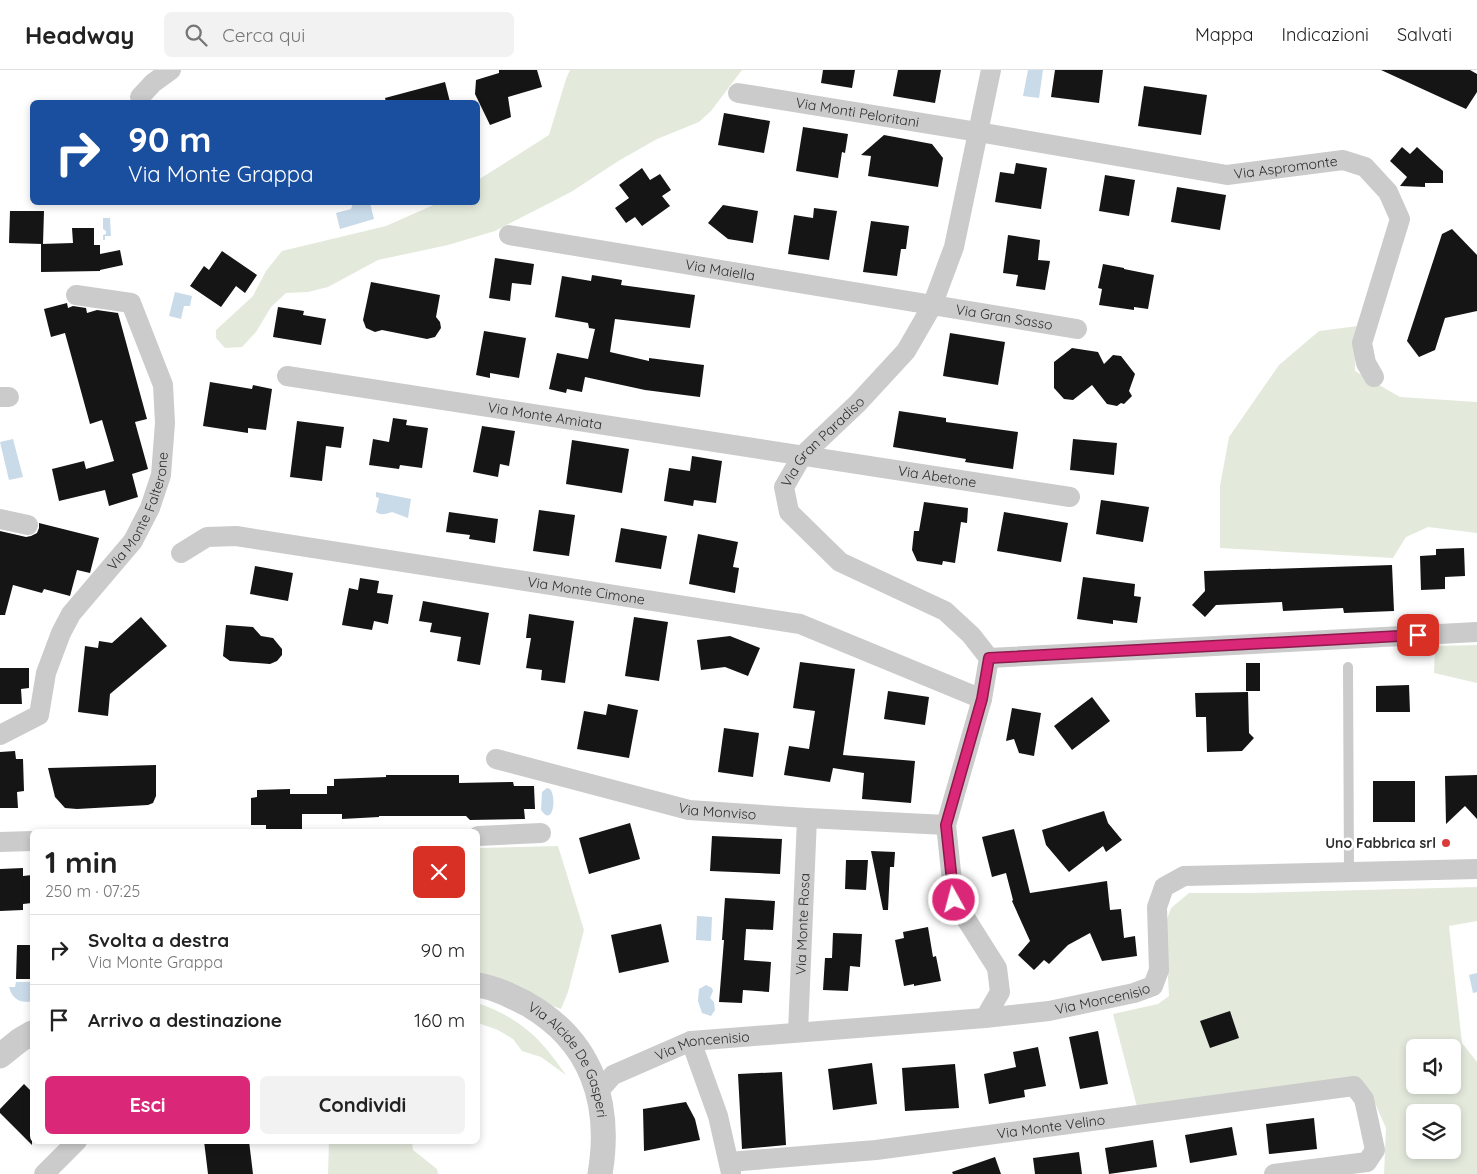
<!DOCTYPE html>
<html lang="it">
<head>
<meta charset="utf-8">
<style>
	:root { --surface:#fff; --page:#f2f2f2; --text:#222; --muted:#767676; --line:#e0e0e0; --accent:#db2777 }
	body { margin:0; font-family:Quicksand,sans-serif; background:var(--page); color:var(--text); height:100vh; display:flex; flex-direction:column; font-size:19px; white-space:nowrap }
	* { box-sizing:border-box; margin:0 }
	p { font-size:16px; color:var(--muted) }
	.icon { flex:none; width:28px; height:28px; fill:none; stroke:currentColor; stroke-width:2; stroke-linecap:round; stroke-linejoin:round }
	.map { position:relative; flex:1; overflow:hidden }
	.sheet { position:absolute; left:30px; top:759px; width:450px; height:315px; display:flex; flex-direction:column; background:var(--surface); border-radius:8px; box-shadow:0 2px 8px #0003 }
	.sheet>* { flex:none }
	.top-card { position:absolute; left:30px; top:30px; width:450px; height:105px; border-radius:8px; box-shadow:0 2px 8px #0003; background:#1a4fa0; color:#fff; overflow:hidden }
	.fabs { position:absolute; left:1406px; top:969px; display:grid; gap:10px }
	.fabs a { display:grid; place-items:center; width:55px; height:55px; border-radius:8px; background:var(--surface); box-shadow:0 2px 8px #0003; font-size:25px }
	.pin { position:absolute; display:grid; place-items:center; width:42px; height:42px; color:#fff; margin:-21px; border-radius:10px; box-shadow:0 2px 8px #0006 }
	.me { position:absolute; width:55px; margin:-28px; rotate:353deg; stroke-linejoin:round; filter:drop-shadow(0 0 4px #0008) }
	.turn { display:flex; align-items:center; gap:18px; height:105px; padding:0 15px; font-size:22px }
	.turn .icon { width:65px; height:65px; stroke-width:2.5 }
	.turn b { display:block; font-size:35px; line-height:42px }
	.round { display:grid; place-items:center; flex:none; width:52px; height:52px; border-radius:8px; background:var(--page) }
	.overview { display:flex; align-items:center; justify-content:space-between; height:85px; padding:0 15px }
	h1 { font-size:30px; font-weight:700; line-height:38px }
	.action { display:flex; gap:10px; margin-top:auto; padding:10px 15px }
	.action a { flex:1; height:58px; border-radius:8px; background:var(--accent); color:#fff; font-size:20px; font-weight:700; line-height:58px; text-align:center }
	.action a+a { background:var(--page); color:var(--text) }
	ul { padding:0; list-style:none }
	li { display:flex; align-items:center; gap:15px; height:70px; padding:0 15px; border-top:1px solid var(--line) }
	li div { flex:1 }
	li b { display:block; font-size:19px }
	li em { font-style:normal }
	header { display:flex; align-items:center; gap:30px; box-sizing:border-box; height:70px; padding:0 25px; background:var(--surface); border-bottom:1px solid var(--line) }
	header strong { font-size:24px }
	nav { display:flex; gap:28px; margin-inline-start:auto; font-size:18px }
	.search { width:350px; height:45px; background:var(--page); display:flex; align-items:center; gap:12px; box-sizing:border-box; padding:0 18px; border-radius:8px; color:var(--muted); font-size:19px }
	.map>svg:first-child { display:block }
	.green { fill:#e3eadc; fill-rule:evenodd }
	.water { fill:#c9dae9 }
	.building { fill:#151515 }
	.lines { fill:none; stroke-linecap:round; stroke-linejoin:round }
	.service { stroke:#cbcbcb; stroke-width:10 }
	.minor { stroke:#cbcbcb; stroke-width:20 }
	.tertiary { stroke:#cbcbcb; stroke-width:25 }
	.route-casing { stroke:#8e194d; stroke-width:12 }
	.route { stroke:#db2777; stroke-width:9 }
	.poi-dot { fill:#db3a3a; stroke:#fff; stroke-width:2 }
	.labels { text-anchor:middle; stroke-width:5; stroke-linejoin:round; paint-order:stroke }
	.street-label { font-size:14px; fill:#2e2e2e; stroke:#fff }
	.poi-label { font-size:14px; font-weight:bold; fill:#2e2e2e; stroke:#fff; text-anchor:end }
</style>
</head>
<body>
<header>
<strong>Headway</strong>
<div class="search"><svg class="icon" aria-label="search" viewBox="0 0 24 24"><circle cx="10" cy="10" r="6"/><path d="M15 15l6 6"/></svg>Cerca qui</div>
<nav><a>Mappa</a><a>Indicazioni</a><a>Salvati</a></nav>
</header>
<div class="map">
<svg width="1477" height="1104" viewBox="0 0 1477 1104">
	<rect width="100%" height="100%" fill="#fff"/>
	<path class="green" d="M570,0H742L711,41L699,52L657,69L620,90L571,122L495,161L448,175L378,190L328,217L308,222L286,223L271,237L256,262L242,277L225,278L216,268V260L253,226L266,201L282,181L386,156L438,133L478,132V110L549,65L566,9Z
		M1358,256L1356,265L1355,301L1400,327L1477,332V463L1428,457L1406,467L1393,488L1220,478V416L1229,367L1279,295L1319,261Z
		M1477,575V613L1434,603L1435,576Z
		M558,776L584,860L568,922L561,939L478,909V778Z
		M1477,817V851L1449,856L1462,973L1477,992V1104H1384L1386,1058L1374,1031L1351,1009L1137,1037L1113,944L1158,934L1169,926L1165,855L1171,838L1189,823H1253ZM1415,978H1452V1015H1415ZM1415,1042H1452V1080H1415Z
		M478,933C521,949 540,967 566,1005L541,987L522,981L513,969L498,960L478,953Z
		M329,1071H412L413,1080L437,1099L438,1104H328Z"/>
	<path class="water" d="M1028,0H1043L1039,28L1023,26Z
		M353,133H370L374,149L340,159L336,143L351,139Z
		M103,148H110L111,166H105V170H103V165L106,164V161L103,159Z
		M175,222L192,226L190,236H184L181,249L169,246Z
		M13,369L23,407L9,410L0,372Z
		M376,422L411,429L408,448L392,442C386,444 382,446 376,442L379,428L376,427Z
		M547,718L550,719C557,727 553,758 541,740L542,722Z
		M697,846L712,847L711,871L696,870Z
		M1477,903V922L1473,923L1469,905Z
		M16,912H32V931C21,934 12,929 9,917H15Z
		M706,915L712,918L713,921L710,928L714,932L715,940L711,946L702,943L698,931L699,919Z"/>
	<path class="building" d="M499,0H537L542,17L508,27L511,47L490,55L475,24L476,10L499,3Z
		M823,0H855L852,18L821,13Z
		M898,0H941L935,33L893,26Z
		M1055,0H1103L1099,33L1051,27Z
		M1381,0H1470L1477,4V22L1466,39Z
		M445,12L450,32H386L385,28Z
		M1144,16L1207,25L1201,65L1138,56Z
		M724,43L770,51L764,83L718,75Z
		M803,57L848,64L845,83L842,82L838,108L796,101Z
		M884,65L932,74L943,88L938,117L868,106L871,86L861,85Z
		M1402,77L1410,84L1417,77L1443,101V113H1425V117L1400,116L1407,107L1390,91Z
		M1016,93L1047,98L1041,139L995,132L1000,102L1014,104Z
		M642,98L650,110L660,104L671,120L662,126L670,136L642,156L635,147L626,153L615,138L629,128L619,115Z
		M1105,105L1135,110L1129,146L1099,141Z
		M1177,117L1226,125L1220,160L1171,152Z
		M723,135L758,141L753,173L728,169L708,153Z
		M814,138L837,141L829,190L788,184L794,145L813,148Z
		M10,141H44L43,174L9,173Z
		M871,151L909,156L906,179H901L897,206L863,202Z
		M72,158H94V175H100V184L120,180L123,195L100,200V201L41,202V174L73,173Z
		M1452,159L1477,185V241L1445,248L1435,280L1419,287L1407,271L1442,164Z
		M1008,165L1040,170L1038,190L1050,191L1045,220L1016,216L1018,205L1003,203Z
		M222,181L257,205L245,223L236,216L221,237L190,216L204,196L209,200Z
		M495,188L534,194L531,215L512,213L510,231L489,228Z
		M1103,194L1124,198V199L1154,205L1148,239L1134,237V240L1099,235L1102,219L1098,218Z
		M592,205L622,210L621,215L695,225L690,258L615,249L610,282L649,291V288L704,295L700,327L645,320L585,307L582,322L567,319L566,323L549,319L557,283L588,289L595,259L589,258L588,253L555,247L562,206L591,211Z
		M371,212L440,225L436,247L440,252L441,258L435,267L427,269L382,260L375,262L366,258L363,250Z
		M67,233L68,238L73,236L86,238L87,243L97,240L118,243L147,349L135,352L148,399L132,404L138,427L109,436L105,420L59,431L52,399L84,391L86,399L114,391L102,350L90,354L65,263L51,267L44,239Z
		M278,237L304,241L303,245L326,249L321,275L273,267Z
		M484,261L526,268L519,308L490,303V308L476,305Z
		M950,263L1005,272L998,315L943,306Z
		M1072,278L1098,282L1104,294L1113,285L1121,286L1135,304L1129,321L1132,326L1124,334L1121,333L1117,336L1107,334L1092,315L1073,330L1064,329L1054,318V292Z
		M210,312L252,319L253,315L272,319L266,360L248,358V363L203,356Z
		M899,341L946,348V352L1018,362L1013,399L965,392L966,389L893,377Z
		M393,348L407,350L406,355L428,358L422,398L400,395L399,399L369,395L373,369L389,372Z
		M297,351L344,357L341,378L326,376L322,411L290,407Z
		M482,356L515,361L509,396L500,394L498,407L473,402Z
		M1073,369L1117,373L1114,405L1070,400Z
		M572,370L629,379L622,423L566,414Z
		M692,386L722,391L716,433L694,430L693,436L664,431L669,398L690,401Z
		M1101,430L1149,437L1143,472L1096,464Z
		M924,432L968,438L967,453L961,452L955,493L943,491L942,495L917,491L912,480L914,461H919Z
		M539,440L575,445L569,486L533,481Z
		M449,442L498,449L495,473L469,469L470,465L446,462Z
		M1004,442L1068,453L1061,492L997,481Z
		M39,453L99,468L90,503L77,500L70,526L44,519L42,523L13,515L5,545H0V461L26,467L31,466L37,463L39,458Z
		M621,458L667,466L661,499L615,492Z
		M698,464L738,472L733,497L739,498L735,523L689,514Z
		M1464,478L1465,506L1445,507V519L1421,520L1420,486L1436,485V479Z
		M1392,495L1394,541L1344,543L1343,538L1283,541L1282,532L1216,535L1205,547L1192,535L1205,521L1204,501Z
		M255,496L293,503L288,531L250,524Z
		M1083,507L1135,514L1134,526L1141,527L1137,553L1113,550V554L1077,549Z
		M360,508L379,511L377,523L393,525L388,554L374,551L372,560L342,555L349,518L358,520Z
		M423,531L489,543L480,595L457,591L461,567L430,562L432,553L419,551Z
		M529,544L574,551L565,613L541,610L542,600L526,598L531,568H526Z
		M141,547L167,576L110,624L108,646L78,642L85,576L98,578L99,571L112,573Z
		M634,547L668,552L659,611L625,606Z
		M226,555L253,557L261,566L273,568L282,579V585L277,591L270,594L230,591L223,586Z
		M730,566L760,578L748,606L725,597L701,600L697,570Z
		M800,592L855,599L843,685L915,691L911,733L862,729L864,703L833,698L830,712L784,705L789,676L809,679L815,641L793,638Z
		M1246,593H1260V621H1246Z
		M0,598H29V618L21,619L22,634H0Z
		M1409,615L1410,642H1376V616Z
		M888,621L929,627L925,655L884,649Z
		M1248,622L1249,663L1254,668L1242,681L1207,682L1206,647H1196L1195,623Z
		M1092,627L1110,651L1072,680L1054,656Z
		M608,634L638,640L629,688L577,679L584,641L606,645Z
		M1012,638L1041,643L1034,686L1019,683L1014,669L1006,671Z
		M724,658L759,663L753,707L718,702Z
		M15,681L16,689H23L24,721L17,722L18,738H0V682Z
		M156,695V726L153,733L148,735L77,739L65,738L55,727L48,698Z
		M386,705H459V713L513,712L514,716H534L535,739H524L525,749L470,750L466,746H379V747L342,749V744H302V760L266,761V755H251V728L257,727V720L290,719V724H327V716H334V709L386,707Z
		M1477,705V749L1465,736L1446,754L1445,706Z
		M1373,711H1415V752H1373Z
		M1104,741L1108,753L1122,770L1106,782L1103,776L1069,802L1046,775L1042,760Z
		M630,753L640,789L589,804L579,768Z
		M1014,759L1030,823L1107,811L1110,840L1121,839L1124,868L1135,866L1137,886L1102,891L1090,863L1068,875L1049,894L1044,890L1034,900L1018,885L1030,871L1012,831L1013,830L1006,803L992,807L982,767Z
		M712,766L782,769L780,804L710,801Z
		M871,781L895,782L894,797H890L888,840H883Z
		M846,790H868L866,820L845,819Z
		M23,798V806L32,805V833L23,834V840L0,841V799Z
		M725,828L775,831L773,860L746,859L744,890L771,892L769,922L743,920L742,933L719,932L724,870H722Z
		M661,854L669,892L619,903L611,865Z
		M928,857L933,887L936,886L941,911L914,916V914L904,916L895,870L904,868L903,862Z
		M833,863L862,864L860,897L850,896L848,921L823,920L825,888H832Z
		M17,875H32V909H16Z
		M1230,941L1239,968L1210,978L1200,951Z
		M1098,961L1108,1014L1080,1019L1069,967Z
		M1038,977L1046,1016L1024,1020L1025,1027L989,1034L984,1004L1016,997L1013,982Z
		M872,993L877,1034L833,1040L828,999Z
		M955,994L959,1038L905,1041L902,998Z
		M782,1002L786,1075L742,1079L738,1004Z
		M24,1014L32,1022V1075L0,1043V1039Z
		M686,1032L695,1049L700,1070L644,1081L643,1039Z
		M1314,1048L1317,1079L1269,1084L1266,1054Z
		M1232,1057L1237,1085L1190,1093L1185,1065Z
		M1153,1070L1157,1097L1109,1104L1105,1078Z
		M204,1071H249L253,1104H208Z
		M1079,1082L1082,1104H1035L1033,1088Z
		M995,1087L1001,1104H953L952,1102Z"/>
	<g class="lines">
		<path class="service" d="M1348,597L1349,802"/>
		<g class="minor">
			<path id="s1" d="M738,23L978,62L1227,105L1343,90L1365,97L1388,122L1400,149L1362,273L1366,293L1374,307"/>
			<path d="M140,27L153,13L171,0"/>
			<path id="s2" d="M509,165L1077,259"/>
			<path id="s3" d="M287,306L1070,427"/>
			<path d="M0,327H9"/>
			<path d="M0,449L28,455"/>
			<path id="s4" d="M181,483L207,467L236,466L800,554L982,629"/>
			<path d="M989,588L1477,562"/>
			<path id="s5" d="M0,665L39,645L46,603L61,563L71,544L133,471L150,438L161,405L165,353L163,315L131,233L76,225"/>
			<path id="s6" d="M496,689L689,740L807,748L946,755"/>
			<path d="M478,766L541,763"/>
			<path d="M0,772L32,771"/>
			<path id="s7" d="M985,948L1000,922L997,898L954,830L946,755L982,629L989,588L971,565L945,541L840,492L789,442L784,417L802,386L858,333L906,281L932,236L954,177L991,0"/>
			<path id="s8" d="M798,962L807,748"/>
			<path d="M691,971L718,1046L731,1103"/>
			<path id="s9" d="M598,1022L613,1005L691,971L985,948L1049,941L1134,923L1153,916L1159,900L1157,837L1164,817L1184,806L1477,799"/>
			<path id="s10" d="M729,1092L876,1080L1354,1016L1364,1029L1375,1080L1367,1092L1274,1104"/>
			<path d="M44,1104L77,1071"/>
		</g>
		<g class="tertiary">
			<path id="s11" d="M478,915C496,918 511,926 527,934C592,971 612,1033 600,1104"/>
			<path d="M0,986L20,970L32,963"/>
		</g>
	</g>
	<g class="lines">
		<g class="route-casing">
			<path id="route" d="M954,830L946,755L982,629L989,588L1418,565"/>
		</g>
		<use href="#route" class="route"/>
	</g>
	<circle class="poi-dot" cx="1446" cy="773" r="5"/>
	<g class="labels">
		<g class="street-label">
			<text dy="5" stroke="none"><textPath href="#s1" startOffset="121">Via Monti Peloritani</textPath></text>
			<text dy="5" stroke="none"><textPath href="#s1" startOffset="555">Via Aspromonte</textPath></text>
			<text dy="5" stroke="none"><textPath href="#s2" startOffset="214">Via Maiella</textPath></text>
			<text dy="5" stroke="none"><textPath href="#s2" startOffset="502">Via Gran Sasso</textPath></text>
			<text dy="5" stroke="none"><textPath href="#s3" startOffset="261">Via Monte Amiata</textPath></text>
			<text dy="5" stroke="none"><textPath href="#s7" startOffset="720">Via Gran Paradiso</textPath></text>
			<text dy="5" stroke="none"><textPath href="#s3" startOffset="658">Via Abetone</textPath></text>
			<text dy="5" stroke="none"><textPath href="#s5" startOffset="276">Via Monte Falterone</textPath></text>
			<text dy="5" stroke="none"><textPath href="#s4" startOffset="414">Via Monte Cimone</textPath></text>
			<text dy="5" stroke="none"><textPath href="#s6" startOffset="228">Via Monviso</textPath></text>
			<text dy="5" stroke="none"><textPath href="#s8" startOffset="108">Via Monte Rosa</textPath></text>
			<text dy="5" stroke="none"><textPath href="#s9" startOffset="522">Via Moncenisio</textPath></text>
			<text dy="5" stroke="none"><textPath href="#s9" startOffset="118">Via Moncenisio</textPath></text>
			<text dy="5" stroke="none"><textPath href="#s11" startOffset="125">Via Alcide De Gasperi</textPath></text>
			<text dy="5" stroke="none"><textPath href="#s10" startOffset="324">Via Monte Velino</textPath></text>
		</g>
		<g class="poi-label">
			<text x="1436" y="778">Uno Fabbrica srl</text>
		</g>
	</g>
</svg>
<div class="fabs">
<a><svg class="icon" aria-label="sound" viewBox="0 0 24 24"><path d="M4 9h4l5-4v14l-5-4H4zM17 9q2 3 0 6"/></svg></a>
<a><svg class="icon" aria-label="layers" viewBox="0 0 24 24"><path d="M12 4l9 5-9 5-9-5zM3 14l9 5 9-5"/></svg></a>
</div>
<div class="pin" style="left:1418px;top:565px;background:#d93025"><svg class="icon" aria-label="arrive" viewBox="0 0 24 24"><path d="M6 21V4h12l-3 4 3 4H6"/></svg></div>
<svg class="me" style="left:954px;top:830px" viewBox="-20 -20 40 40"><circle r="17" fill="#db2777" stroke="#fff" stroke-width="3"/><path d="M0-11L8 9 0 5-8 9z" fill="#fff"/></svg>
<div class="top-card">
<div class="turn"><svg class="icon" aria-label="right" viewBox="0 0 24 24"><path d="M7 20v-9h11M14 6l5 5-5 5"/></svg><div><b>90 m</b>Via Monte Grappa</div></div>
</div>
<section class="sheet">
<div class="overview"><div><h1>1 min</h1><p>250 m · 07:25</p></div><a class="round" style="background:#d93025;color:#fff"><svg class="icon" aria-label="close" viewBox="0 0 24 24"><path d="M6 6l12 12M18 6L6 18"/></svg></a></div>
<ul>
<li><svg class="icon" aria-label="right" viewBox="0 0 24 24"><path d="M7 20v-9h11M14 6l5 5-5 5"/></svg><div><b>Svolta a destra</b><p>Via Monte Grappa</p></div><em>90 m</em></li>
<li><svg class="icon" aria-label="arrive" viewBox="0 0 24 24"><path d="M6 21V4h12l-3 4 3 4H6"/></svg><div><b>Arrivo a destinazione</b></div><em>160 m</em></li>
</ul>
<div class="action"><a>Esci</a><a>Condividi</a></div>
</section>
</div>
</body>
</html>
